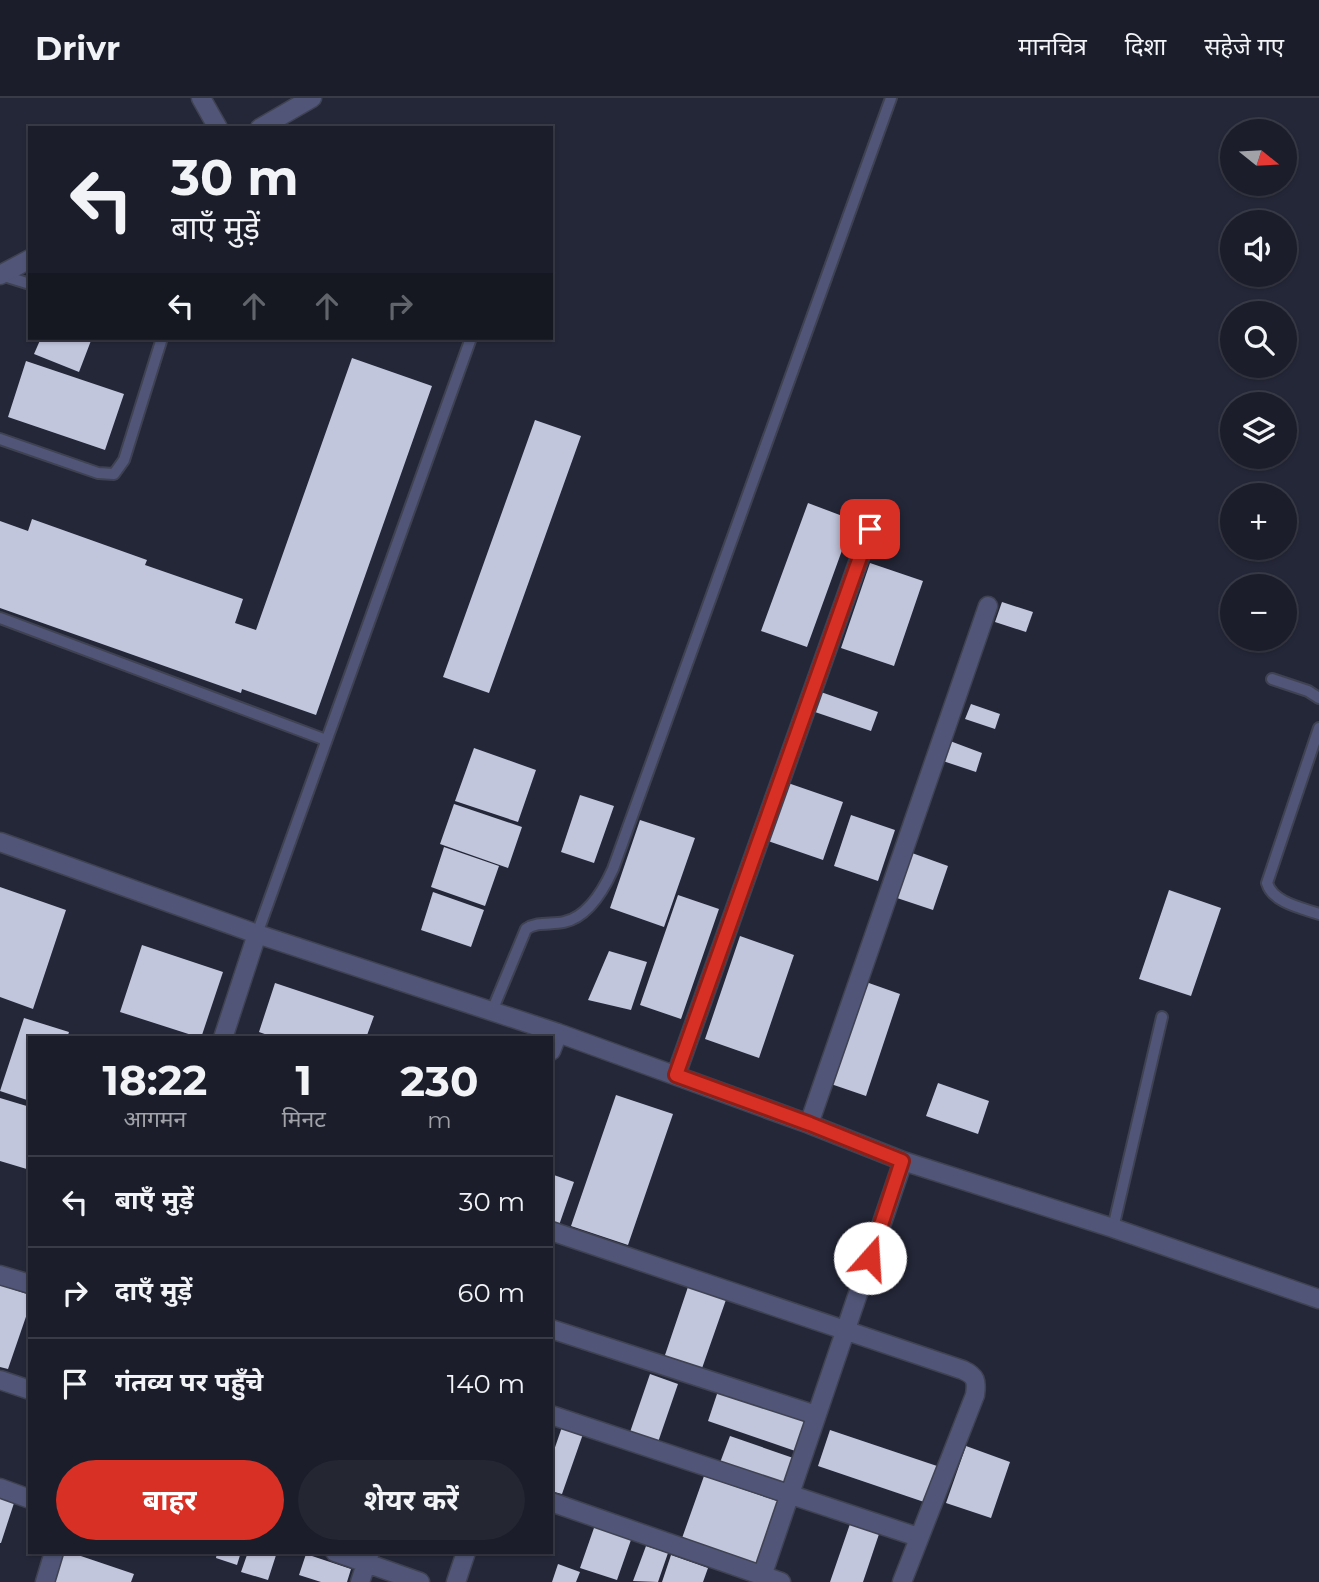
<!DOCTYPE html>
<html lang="hi">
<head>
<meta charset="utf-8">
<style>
	:root { --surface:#1b1d2a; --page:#242632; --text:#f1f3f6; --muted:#a0a2a8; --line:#393b47; --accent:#d93025 }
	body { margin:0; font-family:Montserrat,"Noto Sans Devanagari",sans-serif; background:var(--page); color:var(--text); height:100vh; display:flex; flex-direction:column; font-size:26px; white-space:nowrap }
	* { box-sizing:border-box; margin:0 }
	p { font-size:23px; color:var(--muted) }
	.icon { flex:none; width:38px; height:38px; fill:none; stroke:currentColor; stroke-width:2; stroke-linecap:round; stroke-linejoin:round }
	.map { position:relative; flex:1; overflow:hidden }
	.details { position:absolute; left:28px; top:938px; width:525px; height:518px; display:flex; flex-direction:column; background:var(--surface); border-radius:0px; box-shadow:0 2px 5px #0004,0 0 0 2px var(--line) }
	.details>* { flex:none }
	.top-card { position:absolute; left:28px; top:28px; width:525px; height:214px; border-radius:0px; box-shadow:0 2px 5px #0004,0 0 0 2px var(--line); background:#1b1d2a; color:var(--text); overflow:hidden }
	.needle { width:46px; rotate:108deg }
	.tools { position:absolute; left:1220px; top:21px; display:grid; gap:14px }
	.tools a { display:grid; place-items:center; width:77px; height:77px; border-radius:50%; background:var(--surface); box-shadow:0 2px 5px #0004,0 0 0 2px var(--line); font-size:35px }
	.pin { position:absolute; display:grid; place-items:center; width:60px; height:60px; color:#fff; margin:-30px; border-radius:14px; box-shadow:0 4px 10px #0006 }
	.me { position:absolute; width:77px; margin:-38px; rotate:19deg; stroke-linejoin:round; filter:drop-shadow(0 0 5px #0008) }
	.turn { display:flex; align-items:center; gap:24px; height:147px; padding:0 28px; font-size:32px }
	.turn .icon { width:91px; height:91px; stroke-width:2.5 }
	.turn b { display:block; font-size:49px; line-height:60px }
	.lanes { display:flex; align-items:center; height:66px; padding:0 28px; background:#0003; justify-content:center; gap:35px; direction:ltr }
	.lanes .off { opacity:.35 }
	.eta { display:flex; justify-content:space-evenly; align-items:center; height:119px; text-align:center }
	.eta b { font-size:42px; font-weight:700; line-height:49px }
	.primary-button { display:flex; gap:14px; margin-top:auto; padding:14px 28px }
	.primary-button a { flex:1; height:80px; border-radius:42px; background:var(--accent); color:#fff; font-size:28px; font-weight:700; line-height:80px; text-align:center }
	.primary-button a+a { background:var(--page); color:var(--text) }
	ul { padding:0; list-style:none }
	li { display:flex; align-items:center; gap:21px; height:91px; padding:0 28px; border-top:2px solid var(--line) }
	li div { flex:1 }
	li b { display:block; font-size:26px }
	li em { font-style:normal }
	header { display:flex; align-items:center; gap:42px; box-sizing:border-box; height:98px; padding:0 35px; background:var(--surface); border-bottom:2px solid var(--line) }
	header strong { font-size:33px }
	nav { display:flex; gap:38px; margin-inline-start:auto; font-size:24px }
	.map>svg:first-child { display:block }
	.building { fill:#c2c6dd }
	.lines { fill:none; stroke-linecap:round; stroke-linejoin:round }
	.service-casing { stroke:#3f4252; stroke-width:14 }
	.minor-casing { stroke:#3f4252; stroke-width:21 }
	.service { stroke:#515678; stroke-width:10 }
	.minor { stroke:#515678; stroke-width:18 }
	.route-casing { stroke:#8d1f18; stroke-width:18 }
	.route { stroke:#d93025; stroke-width:12 }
</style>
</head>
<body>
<header>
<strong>Drivr</strong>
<nav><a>मानचित्र</a><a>दिशा</a><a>सहेजे गए</a></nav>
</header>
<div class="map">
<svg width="1319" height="1484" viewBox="0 0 1319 1484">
	<rect width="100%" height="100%" fill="#242738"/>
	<path class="building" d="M41,240H92L79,274L34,256Z
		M352,260L432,288L316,617L242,591L241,595L0,510V423L28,433L32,421L147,462L145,467L243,501L235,525L256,532Z
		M26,263L124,296L105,352L8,319Z
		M535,322L581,338L489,595L443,579Z
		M808,405L853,422L807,549L761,533Z
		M870,465L923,483L894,568L841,550Z
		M1002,504L1033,514L1026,534L995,524Z
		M818,593L878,614L871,633L812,613Z
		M971,606L1000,616L995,631L965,621Z
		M950,643L982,655L976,674L943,663Z
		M474,650L536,672L518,724L455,703Z
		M788,685L843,704L823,762L768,743Z
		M580,697L614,708L594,765L561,754Z
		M454,706L522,729L508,770L440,746Z
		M851,717L895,732L878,783L834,768Z
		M640,722L695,740L664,829L610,810Z
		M444,749L499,768L485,808L431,789Z
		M912,755L948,768L933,812L897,800Z
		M0,789L66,812L33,911L0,899Z
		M1169,792L1221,810L1191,898L1139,881Z
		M433,794L484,812L471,849L421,832Z
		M678,797L719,811L681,921L640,907Z
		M740,838L794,857L759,960L705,941Z
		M142,847L223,874L201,940L120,914Z
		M609,853L647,864L631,912L588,902Z
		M866,884L900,896L866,998L831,986Z
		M275,885L374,918L366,940H276L259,934Z
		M24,920L69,934L67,940H30V1003L0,993Z
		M938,985L989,1003L978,1036L926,1018Z
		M616,997L673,1016L628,1147L571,1128Z
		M0,1000L30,1009V1072L0,1063Z
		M551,1076L574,1084L557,1133L551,1131Z
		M690,1183L728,1196L700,1276L663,1263Z
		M0,1187L30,1197V1207L8,1271L0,1269Z
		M650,1276L678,1286L656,1350L628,1340Z
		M718,1293L811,1325L801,1355L708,1323Z
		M562,1329L583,1336L562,1396L551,1393V1361Z
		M830,1332L940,1369L927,1405L818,1368Z
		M730,1338L799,1362L788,1393L718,1370Z
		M966,1348L1010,1364L991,1420L946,1405Z
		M704,1378L783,1405L761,1471L681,1443Z
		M0,1400L14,1405L1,1445H0Z
		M850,1426L879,1436L863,1484H830Z
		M595,1427L632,1439L617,1482L580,1470Z
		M646,1448L668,1455L658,1484L633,1483Z
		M56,1454H69L134,1476L131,1484H46Z
		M217,1454H241L237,1467L216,1460Z
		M248,1454H277L268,1482L241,1474Z
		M306,1456L351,1471L347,1484H321L299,1477Z
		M671,1457L708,1470L703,1484H662Z
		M558,1466L580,1474L576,1484H552Z"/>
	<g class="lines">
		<g class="service-casing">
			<path id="service" d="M1,177L30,186
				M0,341L98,375L114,376L124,362L162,240
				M0,520L326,642
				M1272,581L1308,593L1319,600
				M1319,630L1267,785C1273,805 1302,810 1319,816
				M257,836L471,240
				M492,913L526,831C538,823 551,827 564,824C588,819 604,791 613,771L891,0
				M1113,1130L1162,919"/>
		</g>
		<g class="minor-casing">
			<path id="minor" d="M201,0L218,30
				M260,30L312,0
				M0,177L30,161
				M0,744L257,836L558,935L809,1026L903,1063L1113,1130L1319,1201
				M223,940L257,836
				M551,953L558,935
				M676,977L870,431
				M809,1026L988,508
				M551,1133L963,1272C976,1278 977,1283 975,1297L902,1484
				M0,1177L30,1186
				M551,1231L816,1317
				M0,1282L30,1292
				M551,1317L918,1439
				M0,1390L30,1401
				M551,1404L781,1484
				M335,1454L420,1484
				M45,1484L54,1454
				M360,1484L370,1454
				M456,1484L466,1454
				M760,1484L903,1063"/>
		</g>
		<use href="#service" class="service"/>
		<use href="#minor" class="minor"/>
	</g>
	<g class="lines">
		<g class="route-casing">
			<path id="route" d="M870,1160L902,1063L810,1026L676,977L870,431"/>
		</g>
		<use href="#route" class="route"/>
	</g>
</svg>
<div class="tools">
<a><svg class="needle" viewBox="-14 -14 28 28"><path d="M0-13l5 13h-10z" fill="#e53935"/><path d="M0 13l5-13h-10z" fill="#a0a2a8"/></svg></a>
<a><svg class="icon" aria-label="sound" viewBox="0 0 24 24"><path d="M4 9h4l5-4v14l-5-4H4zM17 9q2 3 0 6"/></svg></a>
<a><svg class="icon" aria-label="search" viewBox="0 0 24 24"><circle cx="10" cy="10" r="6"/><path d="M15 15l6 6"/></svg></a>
<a><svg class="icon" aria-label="layers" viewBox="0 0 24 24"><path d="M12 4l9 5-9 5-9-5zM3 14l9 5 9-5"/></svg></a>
<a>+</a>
<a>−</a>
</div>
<div class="pin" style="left:870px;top:431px;background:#d93025"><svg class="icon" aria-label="arrive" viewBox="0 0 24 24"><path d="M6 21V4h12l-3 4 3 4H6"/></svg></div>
<svg class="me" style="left:870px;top:1160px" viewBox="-20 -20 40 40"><circle r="19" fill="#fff"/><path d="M0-13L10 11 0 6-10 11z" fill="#d93025"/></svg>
<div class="top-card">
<div class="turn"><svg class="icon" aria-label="left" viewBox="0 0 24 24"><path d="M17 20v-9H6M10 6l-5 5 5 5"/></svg><div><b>30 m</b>बाएँ मुड़ें</div></div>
<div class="lanes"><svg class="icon" aria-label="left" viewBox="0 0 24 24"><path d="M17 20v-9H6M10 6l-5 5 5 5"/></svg><svg class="icon off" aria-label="ahead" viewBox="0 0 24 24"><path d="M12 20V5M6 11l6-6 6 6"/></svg><svg class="icon off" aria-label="ahead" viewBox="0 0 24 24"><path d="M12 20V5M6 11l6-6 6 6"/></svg><svg class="icon off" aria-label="right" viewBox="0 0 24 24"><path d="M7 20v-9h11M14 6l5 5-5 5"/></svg></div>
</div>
<section class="details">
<div class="eta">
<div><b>18:22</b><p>आगमन</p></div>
<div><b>1</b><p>मिनट</p></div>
<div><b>230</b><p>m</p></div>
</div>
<ul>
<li><svg class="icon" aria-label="left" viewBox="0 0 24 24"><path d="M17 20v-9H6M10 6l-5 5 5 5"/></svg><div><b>बाएँ मुड़ें</b></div><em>30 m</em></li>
<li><svg class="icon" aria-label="right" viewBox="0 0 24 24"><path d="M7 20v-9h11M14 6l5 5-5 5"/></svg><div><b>दाएँ मुड़ें</b></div><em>60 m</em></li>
<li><svg class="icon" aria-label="arrive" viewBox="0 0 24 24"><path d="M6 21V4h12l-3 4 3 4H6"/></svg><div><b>गंतव्य पर पहुँचे</b></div><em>140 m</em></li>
</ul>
<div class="primary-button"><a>बाहर</a><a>शेयर करें</a></div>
</section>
</div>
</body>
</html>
